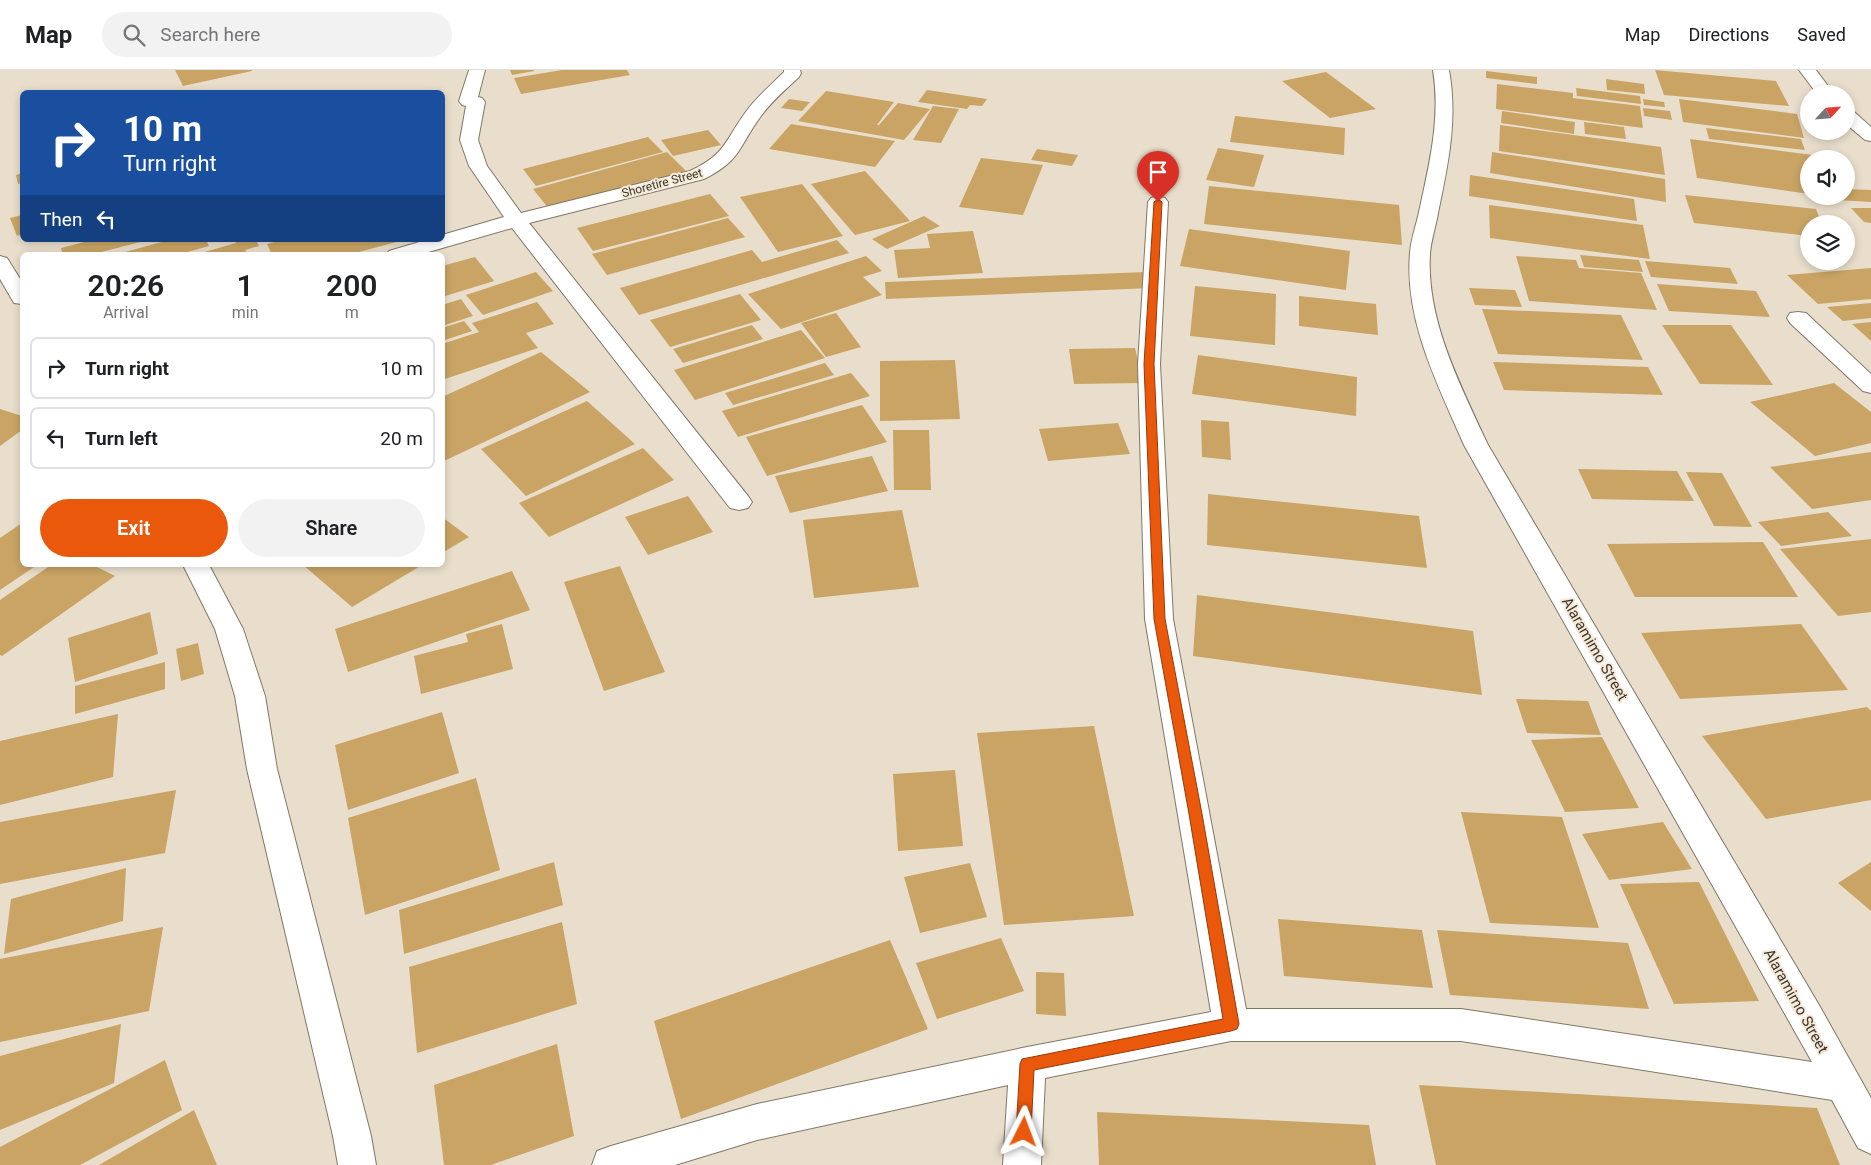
<!DOCTYPE html>
<html lang="en">
<head>
<meta charset="utf-8">
<style>
	:root { --surface:#fff; --page:#f2f2f2; --text:#202124; --muted:#757577; --line:#e0e0e0; --accent:#ea580c }
	body { margin:0; font-family:Roboto,sans-serif; background:var(--page); color:var(--text); height:100vh; display:flex; flex-direction:column; font-size:19px; white-space:nowrap }
	* { box-sizing:border-box; margin:0 }
	p { font-size:16px; color:var(--muted) }
	.icon { flex:none; width:28px; height:28px; fill:none; stroke:currentColor; stroke-width:2; stroke-linecap:round; stroke-linejoin:round }
	.map { position:relative; flex:1; overflow:hidden }
	.side { position:absolute; left:20px; top:182px; width:425px; height:315px; display:flex; flex-direction:column; background:var(--surface); border-radius:8px; box-shadow:0 2px 8px #0003 }
	.side>* { flex:none }
	.banner { position:absolute; left:20px; top:20px; width:425px; height:152px; border-radius:8px; box-shadow:0 2px 8px #0003; background:#1a4fa0; color:#fff; overflow:hidden }
	.needle { width:32px; rotate:64deg }
	.controls { position:absolute; left:1800px; top:15px; display:grid; gap:10px }
	.controls a { display:grid; place-items:center; width:55px; height:55px; border-radius:50%; background:var(--surface); box-shadow:0 2px 8px #0003; font-size:25px }
	.pin { position:absolute; display:grid; place-items:center; width:42px; height:42px; color:#fff; margin:-51px -21px; border-radius:50% 50% 50% 0; rotate:-45deg; box-shadow:0 0 5px #0007 }
	.pin .icon { rotate:45deg }
	.me { position:absolute; width:55px; margin:-28px; rotate:3deg; stroke-linejoin:round; filter:drop-shadow(0 0 4px #0008) }
	.turn { display:flex; align-items:center; gap:18px; height:105px; padding:0 20px; font-size:22px }
	.turn .icon { width:65px; height:65px; stroke-width:2.5 }
	.turn b { display:block; font-size:35px; line-height:42px }
	.then { display:flex; align-items:center; height:48px; padding:0 20px; background:#0003; gap:10px; font-size:19px }
	.eta { display:flex; justify-content:space-evenly; align-items:center; height:85px; text-align:center }
	.eta b { font-size:30px; font-weight:600; line-height:35px }
	.button { display:flex; gap:10px; margin-top:auto; padding:10px 20px }
	.button a { flex:1; height:58px; border-radius:30px; background:var(--accent); color:#fff; font-size:20px; font-weight:600; line-height:58px; text-align:center }
	.button a+a { background:var(--page); color:var(--text) }
	ul { padding:0; list-style:none }
	li { display:flex; align-items:center; gap:15px; height:62px; margin:0 10px 8px; padding:0 10px; border:2px solid var(--line); border-radius:8px }
	li div { flex:1 }
	li b { display:block; font-size:19px }
	li em { font-style:normal }
	header { display:flex; align-items:center; gap:30px; box-sizing:border-box; height:70px; padding:0 25px; background:var(--surface); border-bottom:1px solid var(--line) }
	header strong { font-size:24px }
	nav { display:flex; gap:28px; margin-inline-start:auto; font-size:18px }
	.search { width:350px; height:45px; background:var(--page); display:flex; align-items:center; gap:12px; box-sizing:border-box; padding:0 18px; border-radius:28px; color:var(--muted); font-size:19px }
	.map>svg:first-child { display:block }
	.building { fill:#c9a465 }
	.lines { fill:none; stroke-linecap:round; stroke-linejoin:round }
	.minor-casing { stroke:#817766; stroke-width:2 }
	.minor { fill:#fff; fill-rule:evenodd }
	.route { fill:#ea580c; stroke:#983908 }
	.labels { text-anchor:middle; stroke-width:4; stroke-linejoin:round; paint-order:stroke }
	.far-street-label { font-size:12px; fill:#3c3730; stroke:#f7ebd8 }
	.street-label { font-size:15px; fill:#3c3730; stroke:#f7ebd8 }
</style>
</head>
<body>
<header>
<strong>Map</strong>
<div class="search"><svg class="icon" aria-label="search" viewBox="0 0 24 24"><circle cx="10" cy="10" r="6"/><path d="M15 15l6 6"/></svg>Search here</div>
<nav><a>Map</a><a>Directions</a><a>Saved</a></nav>
</header>
<div class="map">
<svg width="1871" height="1095" viewBox="0 0 1871 1095">
	<rect width="100%" height="100%" fill="#e9decb"/>
	<path class="building" d="M175,0H252V1L183,16Z
		M510,0H534V1L512,5Z
		M562,0H627L630,5L521,24L514,8Z
		M1655,0L1776,11L1789,36L1664,25Z
		M1486,1L1537,7V14L1486,8Z
		M1326,2L1376,39L1330,48L1282,11Z
		M1606,9L1644,14L1645,24L1607,20Z
		M1497,14L1573,23V28L1640,36L1643,58L1496,39Z
		M1576,18L1640,26L1641,34L1577,26Z
		M927,20L987,29L982,36L970,35L967,39L918,32Z
		M826,21L894,32L877,55H879L898,33L930,39L904,70L798,51Z
		M789,29L810,32L802,41L781,38Z
		M1643,29L1664,32L1665,37L1644,35Z
		M1679,29L1797,44L1804,68L1683,52Z
		M933,36L959,39L941,73L913,70Z
		M1643,38L1670,41L1672,50L1644,46Z
		M1502,41L1575,52L1574,64L1501,53Z
		M1235,46L1345,58L1344,85L1230,72Z
		M1584,52L1624,57L1626,69L1585,64Z
		M791,54L895,71L875,97L769,79Z
		M1500,55L1661,77L1665,105L1499,81Z
		M1706,58L1801,69L1805,80L1709,69Z
		M708,60L721,75L673,86L661,70Z
		M648,67L663,82L536,116L523,99Z
		M1690,69L1813,85L1814,89H1809V124L1697,108Z
		M1218,78L1264,85L1254,117L1206,110Z
		M1037,79L1078,85L1072,96L1031,90Z
		M667,82L686,101L549,139L533,119Z
		M1492,82L1665,109L1666,132L1490,103Z
		M981,88L1043,95L1023,145L959,137Z
		M865,101L910,151L855,165L811,114Z
		M22,103V113L18,114L16,105Z
		M1470,105L1634,129L1637,151L1469,126Z
		M802,114L843,166L778,182L740,127Z
		M1209,116L1399,135L1402,175L1204,154Z
		M1846,119L1871,120V132L1836,130L1834,126H1846Z
		M710,124L729,146L593,181L577,158Z
		M1685,125L1816,139L1822,154H1809V166L1694,153Z
		M1489,135L1643,155L1650,189L1490,168Z
		M1851,138H1871V153L1864,152Z
		M22,145V164L17,166L10,148Z
		M924,146L940,156L887,179L872,169Z
		M728,148L745,167L607,205L592,184Z
		M1189,159L1350,181L1346,220L1180,196Z
		M973,161L983,203L898,208L894,180L930,178L927,164Z
		M92,170H144V171L90,185H63L61,178Z
		M169,170H206L209,176L177,185H114Z
		M238,170H256L259,176L245,180L247,183L239,185H194L236,173L235,171Z
		M282,170H400V171L348,185H272L267,174Z
		M837,170L849,183L639,245L620,218L752,180L762,192Z
		M1580,185L1639,190L1643,202L1584,197Z
		M866,186L882,201L863,207L882,225L781,259L748,224Z
		M1516,186L1576,190L1579,198L1641,203L1657,240L1529,231Z
		M475,187L494,211L442,227V196Z
		M1645,191L1730,198L1738,214L1651,207Z
		M1871,198V229L1818,234L1787,205Z
		M536,202L553,221L483,245L466,225Z
		M1146,202L1151,218L886,229L885,212Z
		M1657,214L1756,221L1770,247L1669,241Z
		M1195,216L1276,224L1275,275L1190,266Z
		M1469,218L1515,220L1522,237L1475,235Z
		M740,224L761,250L670,277L650,250Z
		M1299,226L1376,234L1378,265L1299,256Z
		M461,229L473,246L442,256V235Z
		M537,232L554,254L526,263L538,278L442,310V274L479,262L472,253Z
		M1871,233V248L1843,251L1827,237Z
		M1482,239L1621,245L1643,290L1498,284Z
		M836,243L861,277L826,287L801,253Z
		M464,251L472,261L442,271V258Z
		M1871,252V271L1852,254Z
		M752,255L763,269L683,293L673,279Z
		M1662,255H1731L1773,315L1700,314Z
		M801,260L825,288L695,330L674,300Z
		M1135,278L1143,313L1074,314L1069,279Z
		M541,282L590,322L442,392V327Z
		M1198,285L1357,307L1356,346L1192,324Z
		M955,290L960,349L880,351V291Z
		M1493,292L1648,297L1663,325L1504,320Z
		M825,293L834,305L733,335L725,323Z
		M851,303L870,326L738,367L722,341Z
		M1834,313L1871,342V373L1815,386L1750,332Z
		M587,331L635,374L526,426L481,379Z
		M862,335L887,372L767,406L746,367Z
		M0,339L22,346V360L0,376Z
		M1201,350L1229,352L1231,390L1202,387Z
		M1118,353L1130,384L1048,391L1039,359Z
		M893,360H929L931,420H894Z
		M643,378L674,410L549,467L519,433Z
		M1871,382V430L1812,439L1770,397Z
		M872,386L888,421L790,443L775,406Z
		M1578,399L1677,401L1694,431L1592,429Z
		M1686,402L1722,403L1752,457L1714,456Z
		M1208,424L1419,446L1427,498L1207,475Z
		M688,426L713,462L648,485L625,447Z
		M902,440L919,517L814,528L803,450Z
		M1828,442L1852,466L1781,476L1758,452Z
		M442,447L469,467L442,483Z
		M22,453V495H37L0,520V468Z
		M1871,469V542L1838,546L1780,479Z
		M1763,472L1798,527H1635L1607,474Z
		M51,495H93L115,506L2,586L0,585V530Z
		M303,495H422L352,537Z
		M620,496L665,602L604,621L564,512Z
		M512,501L530,540L348,602L335,559Z
		M1197,525L1473,561L1482,625L1193,586Z
		M150,542L158,584L75,612L68,568Z
		M502,554L513,599L421,624L414,586L468,572L466,564Z
		M1801,554L1848,620L1680,629L1641,563Z
		M198,573L204,604L181,611L176,579Z
		M165,592V619L75,644V616Z
		M1516,629L1588,631L1601,665L1527,663Z
		M1867,637L1871,641V730L1766,749L1702,666Z
		M442,642L459,703L348,740L335,675Z
		M118,644L113,707L0,735V671Z
		M1094,656L1134,846L1004,855L977,663Z
		M1602,667L1639,738L1565,742L1531,670Z
		M955,700L963,776L898,781L893,704Z
		M476,708L500,800L365,845L348,748Z
		M176,720L165,783L0,814V752Z
		M1461,742L1562,747L1599,858L1490,853Z
		M1663,752L1692,799L1609,810L1582,764Z
		M554,792L563,835L404,884L399,840Z
		M1871,792V841L1838,813Z
		M970,793L987,847L920,863L904,807Z
		M126,798L123,851L4,884L11,829Z
		M1699,812L1759,931L1674,934L1620,814Z
		M1278,849L1422,860L1433,918L1284,906Z
		M562,852L577,934L417,983L409,897Z
		M163,857L149,941L0,972V889Z
		M1437,860L1628,873L1649,939L1450,925Z
		M1001,868L1024,921L937,949L916,893Z
		M890,870L928,959L681,1049L654,951Z
		M1036,902L1064,903L1066,946L1036,944Z
		M121,954L114,1013L0,1060V986Z
		M557,974L574,1066L491,1095H444L434,1015Z
		M165,990L182,1040L80,1095H0V1077Z
		M1419,1015L1817,1038L1840,1095H1436Z
		M194,1040L217,1095H99Z
		M1097,1042L1369,1055L1376,1095H1099Z"/>
	<g class="lines">
		<g class="minor-casing">
			<path id="minor" d="M469,0H485L478,27L482,28L485,32L478,70L487,96L521,143L690,101C728,83 725,69 748,39C759,25 772,14 784,2V0H800L801,3L799,7C786,19 771,32 761,46C738,77 742,90 704,109L529,153L748,426L752,432L748,438L739,440L730,438L512,158L418,185H386L389,181L426,170H442V165L504,147L469,96L460,70L466,36L462,35L459,31Z
				M1433,0H1449C1458,49 1448,95 1438,143C1436,156 1431,170 1430,184C1426,251 1461,316 1488,375L1819,935L1871,1028V1084L1858,1078L1832,1030L1461,971H1231L1045,1008L1041,1095H1003L1008,1015L757,1070L675,1095H592L597,1081L611,1076L757,1034L1027,977L1211,942L1145,549L1138,294L1148,132L1151,128L1158,126L1165,128L1168,132L1160,294L1173,549L1246,939H1461L1812,992L1464,375C1438,315 1404,250 1410,183C1411,169 1416,156 1419,142C1429,95 1441,49 1433,0Z
				M1799,0H1816L1834,24H1817Z
				M1846,39L1852,40L1871,57V71L1865,70L1846,54Z
				M0,186L7,188L22,212V234L14,233L0,209Z
				M1798,242L1806,243L1871,304V323L1863,321L1790,253L1787,248L1790,243Z
				M183,495H209L243,559L265,626L277,699L371,1066L376,1095H338L333,1066L247,699L235,626L215,559Z"/>
		</g>
		<use href="#minor" class="minor"/>
	</g>
	<path class="route" d="M1158,129L1162,132L1154,294L1165,549L1202,744L1239,954L1237,959L1231,961L1034,1000L1031,1062L1029,1067L1024,1069L1018,1067L1016,1062L1020,994L1022,989L1223,949L1189,744L1154,549L1144,294L1154,132Z"/>
	<g class="labels">
		<g class="far-street-label">
			<text transform="translate(662 113) rotate(-15)" y="4">Shoretire Street</text>
		</g>
		<g class="street-label">
			<text transform="translate(1595 579) rotate(60)" y="5">Alaramimo Street</text>
			<text transform="translate(1796 931) rotate(61)" y="5">Alaramimo Street</text>
		</g>
	</g>
</svg>
<div class="controls">
<a><svg class="needle" viewBox="-14 -14 28 28"><path d="M0-13l5 13h-10z" fill="#e53935"/><path d="M0 13l5-13h-10z" fill="#757577"/></svg></a>
<a><svg class="icon" aria-label="sound" viewBox="0 0 24 24"><path d="M4 9h4l5-4v14l-5-4H4zM17 9q2 3 0 6"/></svg></a>
<a><svg class="icon" aria-label="layers" viewBox="0 0 24 24"><path d="M12 4l9 5-9 5-9-5zM3 14l9 5 9-5"/></svg></a>
</div>
<div class="pin" style="left:1158px;top:132px;background:#d93025"><svg class="icon" aria-label="arrive" viewBox="0 0 24 24"><path d="M6 21V4h12l-3 4 3 4H6"/></svg></div>
<svg class="me" style="left:1024px;top:1062px" viewBox="-20 -20 40 40"><path d="M0-17L14 15 0 8-14 15z" fill="#ea580c" stroke="#fff" stroke-width="4"/></svg>
<div class="banner">
<div class="turn"><svg class="icon" aria-label="right" viewBox="0 0 24 24"><path d="M7 20v-9h11M14 6l5 5-5 5"/></svg><div><b>10 m</b>Turn right</div></div>
<div class="then">Then<svg class="icon" aria-label="left" viewBox="0 0 24 24"><path d="M17 20v-9H6M10 6l-5 5 5 5"/></svg></div>
</div>
<section class="side">
<div class="eta">
<div><b>20:26</b><p>Arrival</p></div>
<div><b>1</b><p>min</p></div>
<div><b>200</b><p>m</p></div>
</div>
<ul>
<li><svg class="icon" aria-label="right" viewBox="0 0 24 24"><path d="M7 20v-9h11M14 6l5 5-5 5"/></svg><div><b>Turn right</b></div><em>10 m</em></li>
<li><svg class="icon" aria-label="left" viewBox="0 0 24 24"><path d="M17 20v-9H6M10 6l-5 5 5 5"/></svg><div><b>Turn left</b></div><em>20 m</em></li>
</ul>
<div class="button"><a>Exit</a><a>Share</a></div>
</section>
</div>
</body>
</html>
